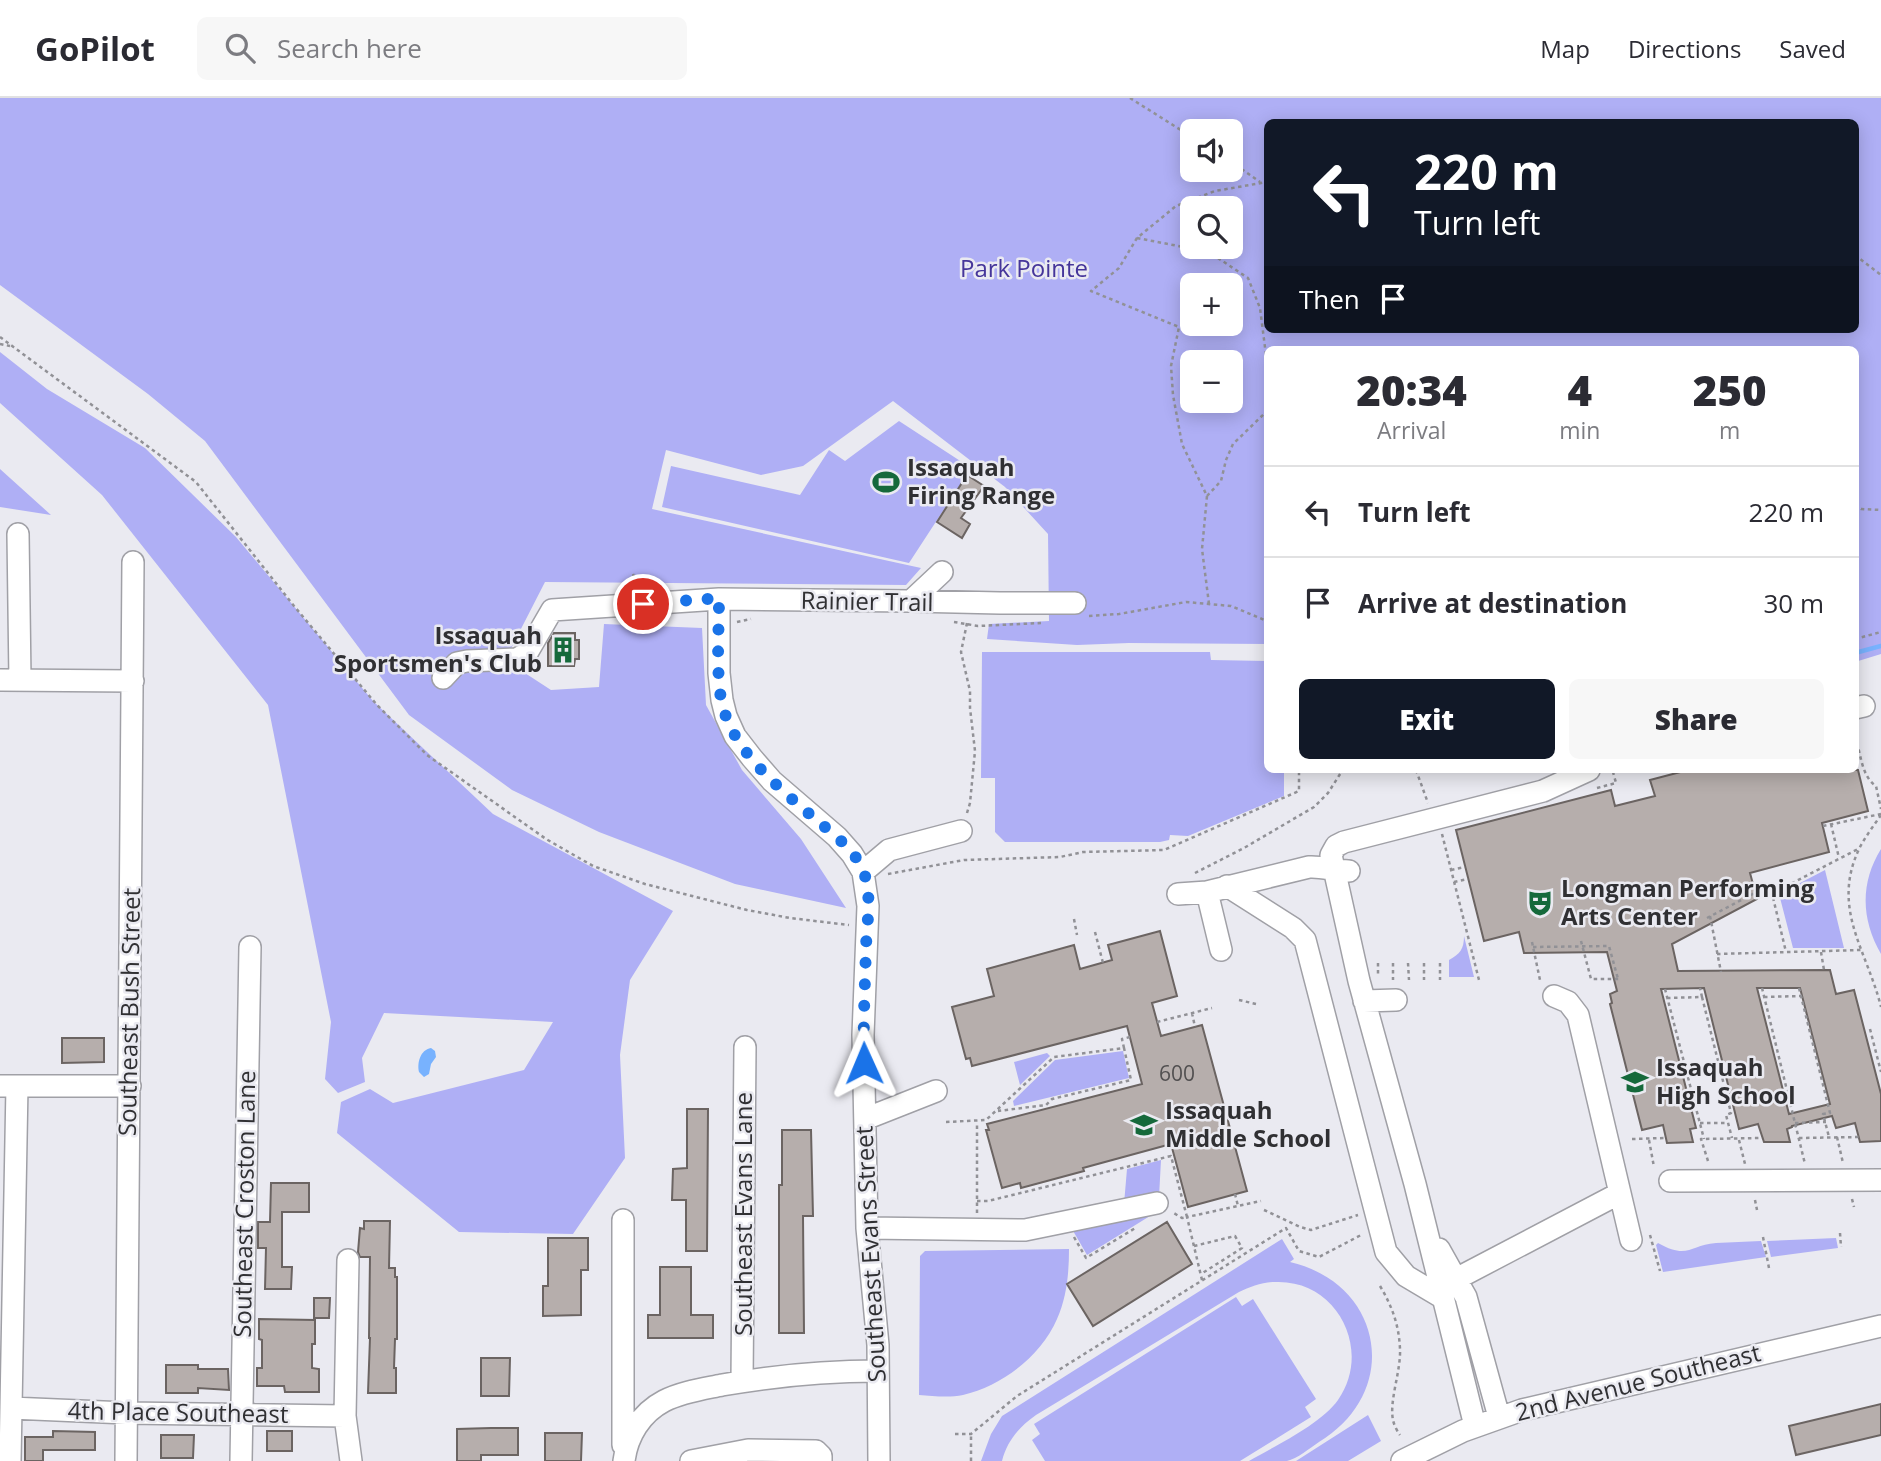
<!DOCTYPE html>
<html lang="en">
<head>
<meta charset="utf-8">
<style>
	:root { --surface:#fff; --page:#f7f7f7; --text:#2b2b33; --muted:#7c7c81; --line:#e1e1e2; --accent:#111827 }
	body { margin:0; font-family:"Open Sans",sans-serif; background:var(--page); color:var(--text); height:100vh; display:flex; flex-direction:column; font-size:26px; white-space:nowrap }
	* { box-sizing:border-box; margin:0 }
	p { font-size:23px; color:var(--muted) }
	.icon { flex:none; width:38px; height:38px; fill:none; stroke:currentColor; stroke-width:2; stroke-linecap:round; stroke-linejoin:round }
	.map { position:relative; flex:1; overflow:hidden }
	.drawer { position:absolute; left:1264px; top:248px; width:595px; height:427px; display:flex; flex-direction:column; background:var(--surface); border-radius:10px; box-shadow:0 4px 18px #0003 }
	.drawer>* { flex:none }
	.banner { position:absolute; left:1264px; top:21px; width:595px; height:214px; border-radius:10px; box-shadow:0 4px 18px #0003; background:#111827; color:#fff; overflow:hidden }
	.controls { position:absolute; left:1180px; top:21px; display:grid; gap:14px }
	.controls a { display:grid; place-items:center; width:63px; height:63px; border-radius:10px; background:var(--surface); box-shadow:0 4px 18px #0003; font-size:35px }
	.pin { position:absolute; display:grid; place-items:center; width:60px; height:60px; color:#fff; margin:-30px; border:4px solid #fff; border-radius:50%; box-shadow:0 2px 7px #0007 }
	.me { position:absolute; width:77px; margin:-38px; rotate:359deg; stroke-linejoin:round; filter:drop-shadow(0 0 5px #0008) }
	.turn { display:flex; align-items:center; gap:24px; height:147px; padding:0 35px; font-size:32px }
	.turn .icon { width:91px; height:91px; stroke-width:2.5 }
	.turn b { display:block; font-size:49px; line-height:60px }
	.then { display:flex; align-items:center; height:66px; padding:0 35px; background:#0003; gap:14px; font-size:26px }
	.eta { display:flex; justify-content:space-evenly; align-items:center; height:119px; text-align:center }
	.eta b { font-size:42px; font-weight:800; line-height:49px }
	.cta { display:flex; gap:14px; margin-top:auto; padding:14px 35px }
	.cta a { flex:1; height:80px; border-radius:10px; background:var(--accent); color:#fff; font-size:28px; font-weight:800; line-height:80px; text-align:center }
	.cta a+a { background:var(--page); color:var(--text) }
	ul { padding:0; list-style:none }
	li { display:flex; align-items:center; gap:21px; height:91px; padding:0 35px; border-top:2px solid var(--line) }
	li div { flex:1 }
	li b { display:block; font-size:26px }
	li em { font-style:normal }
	header { display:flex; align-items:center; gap:42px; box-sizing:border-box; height:98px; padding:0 35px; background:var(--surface); border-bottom:2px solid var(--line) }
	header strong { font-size:33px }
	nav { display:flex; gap:38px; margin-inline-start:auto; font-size:24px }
	.search { width:490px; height:63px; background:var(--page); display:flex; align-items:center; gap:18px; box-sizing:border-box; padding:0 24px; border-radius:10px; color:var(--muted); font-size:26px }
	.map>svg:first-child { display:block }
	.green { fill:#afaff5; fill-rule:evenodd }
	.water { fill:#78b2fe }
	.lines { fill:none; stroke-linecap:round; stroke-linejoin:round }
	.stream { stroke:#78b2fe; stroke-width:4.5 }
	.building { fill:#b6aeac; stroke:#6b6462; stroke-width:2; fill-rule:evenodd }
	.minor-casing { stroke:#a0a0a6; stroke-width:24 }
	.path { stroke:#919196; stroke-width:2.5; stroke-dasharray:3.5 3.5; stroke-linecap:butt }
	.minor { stroke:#fff; stroke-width:21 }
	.route { stroke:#1a73e8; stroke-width:12; stroke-dasharray:0 21.6 }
	.labels { text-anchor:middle; stroke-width:5; stroke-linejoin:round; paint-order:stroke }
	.number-label { font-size:21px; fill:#525051 }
	.park-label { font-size:24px; fill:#45359a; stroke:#eaeaf1 }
	.poi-label { font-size:24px; font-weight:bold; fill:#303033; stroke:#eaeaf1; text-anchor:start }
	.street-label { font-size:24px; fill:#303033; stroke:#eaeaf1 }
</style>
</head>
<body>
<header>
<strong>GoPilot</strong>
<div class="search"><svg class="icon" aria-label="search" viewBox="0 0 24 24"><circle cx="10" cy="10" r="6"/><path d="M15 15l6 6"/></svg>Search here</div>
<nav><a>Map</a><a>Directions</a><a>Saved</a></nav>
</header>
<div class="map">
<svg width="1881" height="1363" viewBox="0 0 1881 1363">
	<rect width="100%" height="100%" fill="#eaeaf1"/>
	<path class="green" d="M0,0H1881V556L1855,564V252H1267V546L1129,545L1077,547L987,541L989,526L1049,523L1048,436L1005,389L893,303L803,368L761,377L666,352L652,411L921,470L906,487L545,484L505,562L551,592L599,589L604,526L702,530L706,607L742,672L801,741L846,810L735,786L599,734L512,692L409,617L205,343L148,296L0,187ZM1267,24H1855V231H1267ZM1192,33H1230V72H1192ZM1192,110H1230V149H1192ZM1192,187H1230V226H1192ZM1192,264H1230V303H1192Z
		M0,254L47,291L145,350L236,439L373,603L493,716L673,813L630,882L620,957L625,1060L573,1136L459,1134L337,1035L341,1004L370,991L393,1005L524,972L553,924L384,915L362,960L365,984L338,995L325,981L331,924L268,607L102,397L0,305Z
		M899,323L971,370L909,465L662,409L671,368L800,397L829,352L845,363Z
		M0,371L51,417L0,409Z
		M982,554H1210L1211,562L1267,563V672H1284V698L1188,738L1170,737L1169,742L1160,744H1005L995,734V680H981Z
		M1881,751V856C1861,821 1860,785 1881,751Z
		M1825,772L1844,850H1793L1779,796Z
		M1464,838L1474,879H1449V862C1460,856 1464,851 1464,838Z
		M1123,953L1129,980L1014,1008L1013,1003L1055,962Z
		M1047,955L1050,958L1020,987L1014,964Z
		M1161,1062L1159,1099L1124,1106L1127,1071Z
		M1158,1113L1087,1157L1072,1131Z
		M1836,1140L1838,1150L1771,1159L1767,1143Z
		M1282,1141L1294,1161L1290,1164C1384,1186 1402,1294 1319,1344C1310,1350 1297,1361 1287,1363C1275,1363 1261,1363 1249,1363C1275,1348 1321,1326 1338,1302C1373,1252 1337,1181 1275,1184C1262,1184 1250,1189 1239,1194L1036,1317C1019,1329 1007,1343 1002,1363H981L991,1336L1002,1318Z
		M1761,1143L1766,1159L1663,1174L1656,1147L1658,1145C1688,1162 1690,1147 1716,1145C1731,1144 1746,1144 1761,1143Z
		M1069,1151C1069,1174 1067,1199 1057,1221C1041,1258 1002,1288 963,1297C949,1300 933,1298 919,1297L920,1158L925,1153Z
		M1236,1199L1242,1208L1253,1201L1316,1301L1305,1309L1311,1319L1240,1363H1045L1032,1342L1040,1336L1034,1326Z
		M1368,1317L1381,1343L1348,1363H1296Z"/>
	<path class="water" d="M431,950L435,953L436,959L431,966L429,976L424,979L419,974C417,965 420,952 431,950Z"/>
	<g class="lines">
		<path class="stream" d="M1855,555L1881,548"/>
	</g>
	<path class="building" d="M967,377L984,388L961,420L970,426L962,440L937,424Z
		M554,535H575V542H579V561H575L574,568H548V545Z
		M1688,672H1858L1868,713L1822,725L1829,754L1750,775L1757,801L1672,846L1678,873L1830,872L1836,896L1854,892L1881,996V1043L1860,1044L1855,1025L1836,1030L1832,1018L1792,1028V1029L1787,1031L1790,1044H1764L1758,1026L1739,1031L1704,890L1661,891L1696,1030L1690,1031L1693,1044L1667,1045L1663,1027L1642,1032L1610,906L1612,905L1610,896L1617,893L1607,854L1524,855L1519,834L1484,843L1456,732L1611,692L1615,708L1655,698L1650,682ZM1757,890H1800L1830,1006L1789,1016Z
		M1160,833L1177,898L1152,905L1161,938L1202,927L1247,1093L1188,1109L1171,1046L1083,1070L1084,1073L1021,1090L1020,1085L1002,1090L986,1032H989L987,1026L1142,986L1127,928L972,968L970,960L966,961L952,909L994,898L987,871L1074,847L1080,871L1112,862L1108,847Z
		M62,940H104V964L62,965Z
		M687,1011H708L707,1153H686V1102H672L673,1071L687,1070Z
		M782,1032H811L813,1118H803L804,1235H779V1087H782Z
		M271,1085H309V1114H282V1169H292L291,1191H265L266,1150H258V1124H270Z
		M364,1123H390L389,1170H395V1179H397V1241H395L394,1270H396V1295H368L370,1240H369L370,1159H360L358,1154L360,1130L364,1131Z
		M1167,1124L1192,1166L1093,1228L1067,1186Z
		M548,1140H588V1172H581V1217L543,1218V1188H548Z
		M660,1169H691V1217H713V1240H648V1217H660Z
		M314,1200H330L329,1220H314Z
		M259,1221L315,1222V1246H312V1270L319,1271V1294H285L284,1288H257V1270H262V1242L259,1241Z
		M481,1260H510L509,1298H481Z
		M166,1267H198V1271H228L229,1292L198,1290V1295H166Z
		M1881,1306V1337L1796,1357L1789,1328Z
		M491,1330H518V1357H481V1363H457V1331Z
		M53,1333L95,1334V1352H43V1363H25V1339H53Z
		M267,1333H292V1353H267Z
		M545,1335H582L581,1363H545Z
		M161,1337H194L193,1360H161Z"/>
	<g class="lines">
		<g class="minor-casing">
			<path id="minor" d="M18,436L20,582
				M719,501V575L722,602L726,618L735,638L752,660L772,683L837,739L852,756L863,774L868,808L863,937L867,1130L878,1247L879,1363
				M911,503L942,474
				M443,580L457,565L467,563L517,561L527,555L552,512L719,501L911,503L1000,505H1075
				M0,582L133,583
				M1855,610L1864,608
				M863,774L889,752L961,733
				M1227,788L1293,830L1305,842L1386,1154L1406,1178L1443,1200
				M1207,794L1221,852
				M1178,796L1207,794L1309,769C1322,768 1335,773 1349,773
				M1554,898L1568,904L1578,917L1631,1142
				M1364,903L1396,902
				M0,988H130
				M865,1021L936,993
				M1670,1083L1881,1082
				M623,1122V1347
				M867,1130L1025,1132L1157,1105
				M1439,1151L1466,1199L1499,1319
				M348,1162L345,1318L351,1363
				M1445,1183L1456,1181L1620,1095
				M742,1283L745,949
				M11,1310L126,1315L345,1318
				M1475,1328L1415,1086L1359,883L1331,757L1336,748L1344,744L1543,693L1589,672
				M10,1363L17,988
				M126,1363L133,464
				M241,1363L250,849
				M624,1363C627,1338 641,1315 664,1303C682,1294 703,1291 722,1287C773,1278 826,1273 878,1273
				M691,1363L748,1352L816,1353L821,1358V1363
				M1402,1363L1463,1333L1522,1312L1881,1228"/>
		</g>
		<path class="path" d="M1130,0L1192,39
			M1230,63L1260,84
			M1183,105L1192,121
			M1137,140L1209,154L1248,180L1260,210L1267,265
			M1855,157L1881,177
			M0,239L196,384L294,508L377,607L427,657L546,741L593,768L645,786L747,812L790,820L849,827
			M0,246L10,248
			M1207,398L1221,383L1226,362L1233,346L1267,313
			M1855,407L1861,411L1881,412
			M633,476L638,489
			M1209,506L1202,451L1207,398L1182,346L1173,297L1171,268L1179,229L1091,193L1119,170L1137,140L1176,108L1215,93L1267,84
			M1089,518L1119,516L1186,504L1231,508L1267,523
			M737,524L751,521
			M954,524L978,528L1041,525
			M1855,541L1881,534
			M1855,638C1861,655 1861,678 1876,688L1881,711
			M1339,672H1361
			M1416,672L1428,705
			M1597,690L1616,685L1613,674L1623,672
			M967,715L970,705L975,653L970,610V593L961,554L967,525
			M1881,717C1874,727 1866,738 1860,749C1830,810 1867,852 1881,909
			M1831,726L1839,760
			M1823,728L1881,716
			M1442,736L1479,882
			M1451,772L1465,769
			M1195,775L1244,750L1314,709L1328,695L1342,673
			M888,776L964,762L1060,759L1083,754L1164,752L1299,693V672
			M1454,784L1468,781
			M1773,795L1860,750
			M1710,818L1721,874
			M1707,820L1770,787L1786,854
			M1074,821L1077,837
			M1095,834L1103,865
			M1581,843L1591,881H1621
			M1532,844L1540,882
			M1533,849L1609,848L1618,881
			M1821,854L1824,872
			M1717,856L1861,852
			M1378,865V879
			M1393,865V882
			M1408,865L1409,882
			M1424,865V882
			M1440,865V882
			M1762,890L1805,1066
			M1799,890L1830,1015L1823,1016L1829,1039
			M1665,891L1704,1041
			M1702,899L1731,1015L1726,1017L1732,1040
			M1764,899L1801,898
			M1667,900L1702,899L1700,890
			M1239,902L1256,906
			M1192,915L1195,929
			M1157,924L1212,910
			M1870,931L1881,974
			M1124,950L1122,941L1130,939
			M946,1024L986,1022L1054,959L1124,950L1131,982L1052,1001L1046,1007L998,1013
			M1700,1025H1728
			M1795,1025L1826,1024
			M1837,1039L1843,1065
			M1799,1040L1859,1039
			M1632,1041L1665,1040
			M1649,1042L1654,1069
			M1739,1042L1745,1066
			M1708,1063L1701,1041L1762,1040
			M1235,1096L1238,1108
			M1852,1101L1854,1109
			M1755,1102L1757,1112
			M977,1103H988L1171,1058L1187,1119L1182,1120L1172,1114
			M1264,1112L1300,1129L1311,1132L1358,1117
			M977,1115V1024
			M1840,1135L1841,1149
			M1650,1137L1660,1173
			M1074,1139L1086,1160L1137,1129
			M1763,1139L1769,1170
			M1194,1148L1235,1138L1242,1150L1201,1176
			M1202,1182L1187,1119L1261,1103
			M1380,1188C1392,1208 1399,1227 1400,1251C1401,1273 1389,1303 1393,1322C1394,1327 1397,1333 1400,1337
			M955,1336H971L1017,1298L1286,1130L1299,1153L1319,1159L1363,1136
			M971,1363V1336"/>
		<use href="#minor" class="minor"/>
	</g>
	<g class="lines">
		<path class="route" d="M643,506L719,500C719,533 716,569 721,601C731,652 777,688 814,720C832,735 856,752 864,775C872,797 867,825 866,848C865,887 863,926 864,965"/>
	</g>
	<defs>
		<g id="stadium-bare" transform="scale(2.1)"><path d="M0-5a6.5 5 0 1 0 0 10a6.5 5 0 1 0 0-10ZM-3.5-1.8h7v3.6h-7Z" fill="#15693b" stroke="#eaeaf1" stroke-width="2.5" paint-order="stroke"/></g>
		<g id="building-bare" transform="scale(2.1)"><path d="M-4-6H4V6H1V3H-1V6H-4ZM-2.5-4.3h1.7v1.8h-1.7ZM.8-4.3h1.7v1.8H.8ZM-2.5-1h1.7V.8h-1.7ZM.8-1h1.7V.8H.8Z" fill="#15693b" stroke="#eaeaf1" stroke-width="2.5" paint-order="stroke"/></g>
		<g id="theatre-bare" transform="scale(2.1)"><path d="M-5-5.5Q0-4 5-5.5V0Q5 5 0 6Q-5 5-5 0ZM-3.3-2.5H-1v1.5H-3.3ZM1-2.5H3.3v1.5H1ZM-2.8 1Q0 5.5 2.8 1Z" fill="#15693b" stroke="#eaeaf1" stroke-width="2.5" paint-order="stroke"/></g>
		<g id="school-bare" transform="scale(2.1)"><path d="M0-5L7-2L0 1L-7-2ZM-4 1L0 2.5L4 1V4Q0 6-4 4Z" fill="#15693b" stroke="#eaeaf1" stroke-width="2.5" paint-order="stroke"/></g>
	</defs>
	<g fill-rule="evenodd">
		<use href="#stadium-bare" x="886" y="384"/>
		<use href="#building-bare" x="563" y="552"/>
		<use href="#theatre-bare" x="1540" y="805"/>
		<use href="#school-bare" x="1635" y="984"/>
		<use href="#school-bare" x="1144" y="1027"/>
	</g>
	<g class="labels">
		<g class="number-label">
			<text x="1177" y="983">600</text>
		</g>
		<g class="park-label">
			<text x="1024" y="179">Park Pointe</text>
		</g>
		<g class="poi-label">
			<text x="907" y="378">Issaquah<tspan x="907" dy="28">Firing Range</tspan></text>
			<text x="542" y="546" text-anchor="end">Issaquah<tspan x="542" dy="28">Sportsmen's Club</tspan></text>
			<text x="1561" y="799">Longman Performing<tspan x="1561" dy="28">Arts Center</tspan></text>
			<text x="1656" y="978">Issaquah<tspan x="1656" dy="28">High School</tspan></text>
			<text x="1165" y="1021">Issaquah<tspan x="1165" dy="28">Middle School</tspan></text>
		</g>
		<g class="street-label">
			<text transform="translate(867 504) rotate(1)" y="8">Rainier Trail</text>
			<text transform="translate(130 914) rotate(-89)" y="8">Southeast Bush Street</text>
			<text transform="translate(245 1106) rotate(-89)" y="8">Southeast Croston Lane</text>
			<text transform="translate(744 1116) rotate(-90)" y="8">Southeast Evans Lane</text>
			<text transform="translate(871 1156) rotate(-93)" y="8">Southeast Evans Street</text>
			<text transform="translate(1638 1285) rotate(-14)" y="8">2nd Avenue Southeast</text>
			<text transform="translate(178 1315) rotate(1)" y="8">4th Place Southeast</text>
		</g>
	</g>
</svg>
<div class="controls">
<a><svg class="icon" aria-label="sound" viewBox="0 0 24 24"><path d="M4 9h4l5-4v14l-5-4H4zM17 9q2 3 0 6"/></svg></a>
<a><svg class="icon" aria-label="search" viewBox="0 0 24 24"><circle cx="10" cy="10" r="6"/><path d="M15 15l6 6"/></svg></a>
<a>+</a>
<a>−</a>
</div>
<div class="pin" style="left:643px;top:506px;background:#d93025"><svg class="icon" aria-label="arrive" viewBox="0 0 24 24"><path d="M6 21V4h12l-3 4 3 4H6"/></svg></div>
<svg class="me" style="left:864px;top:965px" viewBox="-20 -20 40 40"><path d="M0-17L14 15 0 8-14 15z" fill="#1a73e8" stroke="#fff" stroke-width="4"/></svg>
<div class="banner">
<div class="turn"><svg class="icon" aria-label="left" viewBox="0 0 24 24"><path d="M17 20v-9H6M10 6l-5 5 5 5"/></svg><div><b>220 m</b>Turn left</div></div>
<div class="then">Then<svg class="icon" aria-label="arrive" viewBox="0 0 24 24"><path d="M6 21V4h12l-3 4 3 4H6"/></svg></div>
</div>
<section class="drawer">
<div class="eta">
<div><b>20:34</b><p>Arrival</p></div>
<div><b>4</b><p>min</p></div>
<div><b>250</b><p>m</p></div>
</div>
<ul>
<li><svg class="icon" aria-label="left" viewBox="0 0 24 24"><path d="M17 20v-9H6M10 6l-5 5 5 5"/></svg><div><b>Turn left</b></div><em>220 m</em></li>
<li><svg class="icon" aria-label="arrive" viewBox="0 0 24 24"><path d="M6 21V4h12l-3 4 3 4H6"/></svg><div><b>Arrive at destination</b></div><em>30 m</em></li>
</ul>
<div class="cta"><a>Exit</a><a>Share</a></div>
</section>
</div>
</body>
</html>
